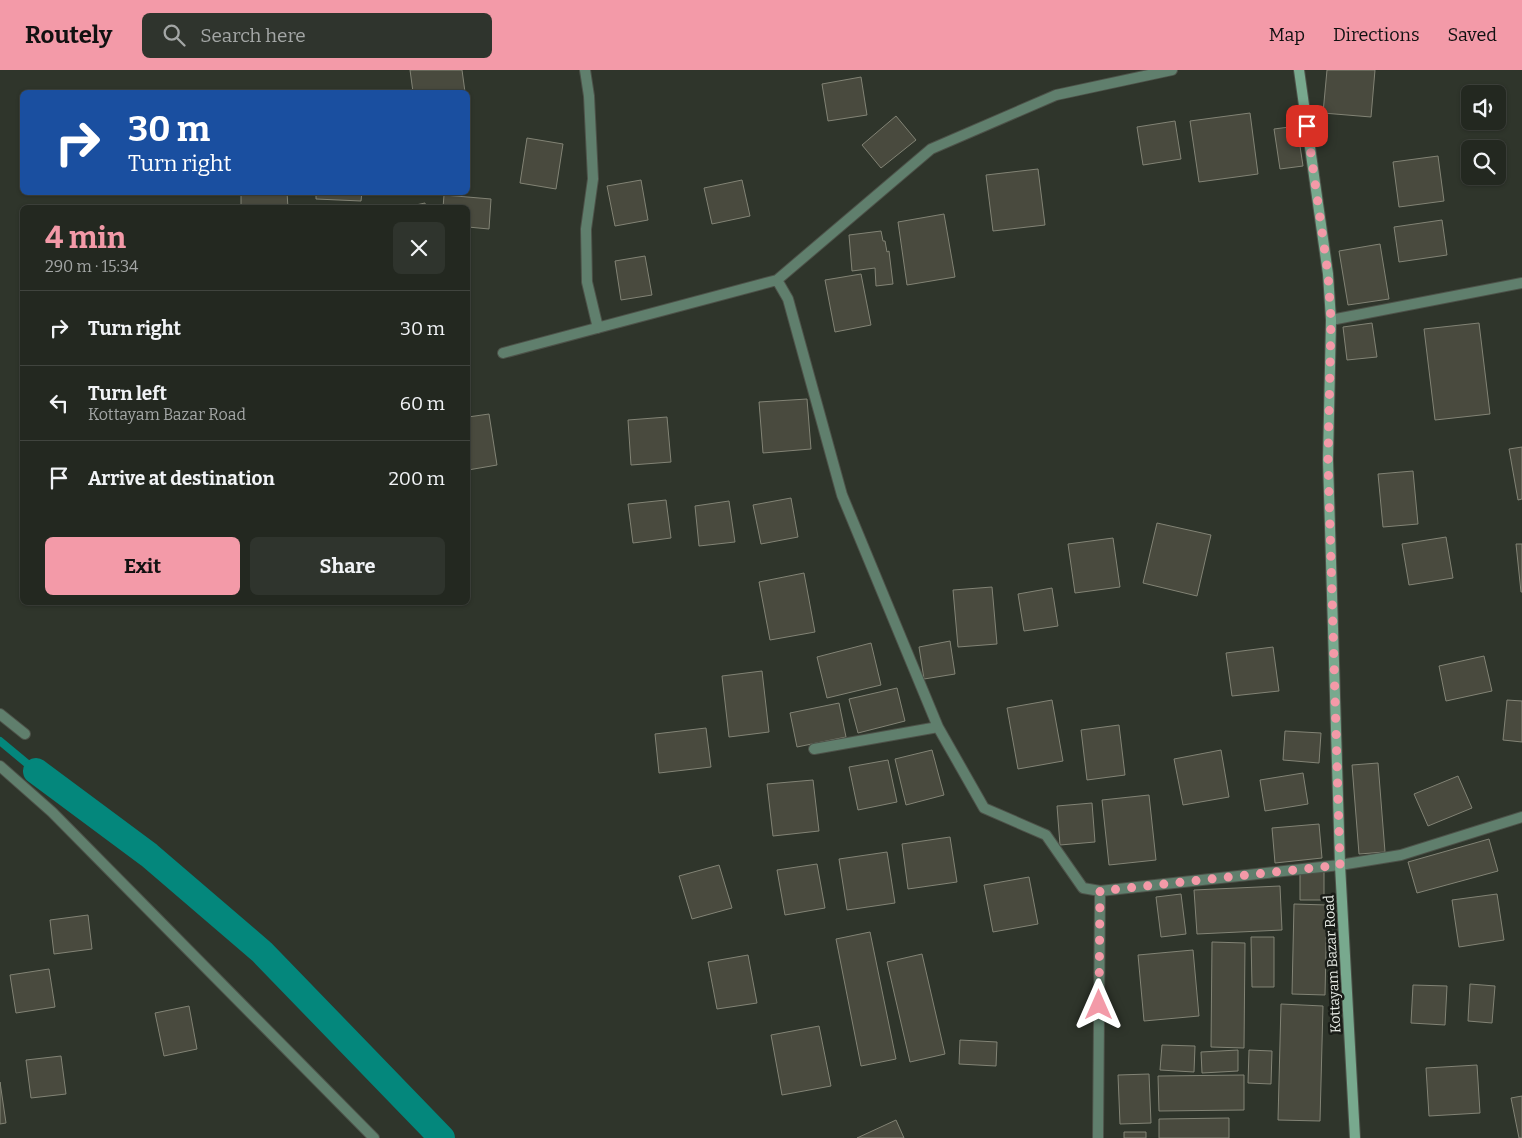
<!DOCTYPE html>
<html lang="en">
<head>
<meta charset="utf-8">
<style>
	:root { --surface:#232820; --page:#2f342d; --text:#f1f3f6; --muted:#a3a6a5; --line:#40443e; --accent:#f39aa8 }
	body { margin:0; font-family:Bitter,serif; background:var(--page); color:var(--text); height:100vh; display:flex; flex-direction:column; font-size:19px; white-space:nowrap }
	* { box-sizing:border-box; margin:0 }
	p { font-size:16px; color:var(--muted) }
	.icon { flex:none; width:28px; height:28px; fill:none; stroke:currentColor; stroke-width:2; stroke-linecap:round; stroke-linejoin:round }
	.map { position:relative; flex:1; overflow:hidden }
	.side { position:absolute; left:20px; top:135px; width:450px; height:400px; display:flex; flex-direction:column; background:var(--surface); border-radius:8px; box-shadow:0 1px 4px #0004,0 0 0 1px var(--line) }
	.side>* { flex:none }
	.banner { position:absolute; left:20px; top:20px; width:450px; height:105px; border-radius:8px; box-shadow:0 1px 4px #0004,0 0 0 1px var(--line); background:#1a4fa0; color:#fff; overflow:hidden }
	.tools { position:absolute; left:1461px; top:15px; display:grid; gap:10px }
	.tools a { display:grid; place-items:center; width:45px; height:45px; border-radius:8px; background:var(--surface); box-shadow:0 1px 4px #0004,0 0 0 1px var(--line); font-size:25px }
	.pin { position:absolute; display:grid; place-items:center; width:42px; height:42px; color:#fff; margin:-21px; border-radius:10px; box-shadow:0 2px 8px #0006 }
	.me { position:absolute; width:55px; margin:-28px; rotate:0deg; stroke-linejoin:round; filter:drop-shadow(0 0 4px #0008) }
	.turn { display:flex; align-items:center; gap:18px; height:105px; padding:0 25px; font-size:22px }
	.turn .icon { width:65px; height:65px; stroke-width:2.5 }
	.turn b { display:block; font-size:35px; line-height:42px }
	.round { display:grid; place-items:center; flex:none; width:52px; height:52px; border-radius:8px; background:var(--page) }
	.headline { display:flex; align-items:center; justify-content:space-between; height:85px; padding:0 25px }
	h1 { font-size:30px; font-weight:700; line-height:38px; color:var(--accent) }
	.cta { display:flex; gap:10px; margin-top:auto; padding:10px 25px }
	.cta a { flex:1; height:58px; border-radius:8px; background:var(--accent); color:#111; font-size:20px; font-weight:700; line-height:58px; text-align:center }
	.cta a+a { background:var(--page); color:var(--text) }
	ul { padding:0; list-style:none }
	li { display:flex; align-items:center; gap:15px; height:75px; padding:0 25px; border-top:1px solid var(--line) }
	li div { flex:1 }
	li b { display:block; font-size:19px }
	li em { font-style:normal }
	header { display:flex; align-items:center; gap:30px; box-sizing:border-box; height:70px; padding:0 25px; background:var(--accent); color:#111 }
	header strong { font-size:24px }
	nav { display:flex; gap:28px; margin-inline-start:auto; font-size:18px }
	.search { width:350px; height:45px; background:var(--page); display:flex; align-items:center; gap:12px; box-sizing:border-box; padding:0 18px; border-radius:8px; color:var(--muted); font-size:19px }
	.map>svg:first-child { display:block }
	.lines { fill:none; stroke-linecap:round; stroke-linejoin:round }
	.stream { stroke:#04877c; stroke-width:8 }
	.canal { stroke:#04877c; stroke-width:26 }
	.building { fill:#494a3e; stroke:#828375 }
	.minor-casing { stroke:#4d5249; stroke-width:12 }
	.secondary-casing { stroke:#4d5249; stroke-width:12 }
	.minor { stroke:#607f6d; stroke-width:10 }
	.secondary { stroke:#78a98e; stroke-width:10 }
	.route { stroke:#f39aa8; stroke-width:9; stroke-dasharray:0 16.2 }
	.labels { text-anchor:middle; stroke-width:5; stroke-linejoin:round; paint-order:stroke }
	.street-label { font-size:14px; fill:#e8ece6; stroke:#191c17 }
</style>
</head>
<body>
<header>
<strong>Routely</strong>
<div class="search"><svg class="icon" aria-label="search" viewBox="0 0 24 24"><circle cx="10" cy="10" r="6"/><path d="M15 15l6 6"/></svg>Search here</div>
<nav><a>Map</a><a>Directions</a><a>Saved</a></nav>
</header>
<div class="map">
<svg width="1522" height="1068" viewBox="0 0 1522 1068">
	<rect width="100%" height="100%" fill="#2f352b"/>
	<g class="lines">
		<path class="stream" d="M0,671L36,701"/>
		<path class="canal" d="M36,701L149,785L262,882L442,1068"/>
	</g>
	<path class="building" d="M410,0H462L465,22H413Z
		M1327,0H1375L1371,47L1323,43Z
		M861,7L867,45L828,51L822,14Z
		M1250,43L1258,104L1199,112L1190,51Z
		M896,46L916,70L881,98L862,75Z
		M1175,51L1181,89L1143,95L1137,57Z
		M1297,56L1303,96L1280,99L1274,59Z
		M527,68L563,74L556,119L520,113Z
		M1438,86L1444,131L1399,137L1393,92Z
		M1038,99L1045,155L993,161L986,105Z
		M641,110L648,150L615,156L607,116Z
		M742,110L750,146L712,154L704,118Z
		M241,122H287L288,138H241Z
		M316,122H362L361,131L316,129Z
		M444,125L491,129L489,159L468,157V138H443Z
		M425,133L426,138H402Z
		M944,144L955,207L907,215L898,152Z
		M1442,150L1447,185L1399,192L1394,157Z
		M881,161L883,171H885L887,182L889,181L893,214L876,216L875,198L852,201L849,165Z
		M1380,174L1389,229L1348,235L1339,181Z
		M645,186L652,225L621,230L615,191Z
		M861,204L871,255L835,262L825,210Z
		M1372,253L1377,287L1347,290L1343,257Z
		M1479,253L1490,344L1435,350L1424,259Z
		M807,329L811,379L763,383L759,332Z
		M489,344L497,395L468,400V347Z
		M667,347L671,392L631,395L628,350Z
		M1522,377V429L1518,430L1509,379Z
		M1413,401L1418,454L1383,457L1378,404Z
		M791,428L798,467L761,474L753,435Z
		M666,430L671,468L633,473L628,434Z
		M729,431L735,472L699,476L695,436Z
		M1157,453L1211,465L1197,526L1143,513Z
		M1446,467L1453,508L1409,515L1402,474Z
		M1113,468L1120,517L1075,523L1068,474Z
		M1516,474H1522V522H1521Z
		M804,503L815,562L770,570L759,512Z
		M992,517L997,574L958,577L953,520Z
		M1052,518L1058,556L1024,561L1018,524Z
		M950,571L955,604L924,609L919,577Z
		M871,573L881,615L827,628L817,587Z
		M1273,577L1279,621L1232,626L1226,583Z
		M1484,586L1492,621L1446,631L1439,596Z
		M762,601L769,662L729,667L722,606Z
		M897,618L905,651L858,663L849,629Z
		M1052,630L1063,691L1018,699L1007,638Z
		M1507,630L1522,631V672L1503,670Z
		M839,633L846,667L797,677L790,643Z
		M1119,655L1125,705L1087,710L1081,660Z
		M706,658L711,697L659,703L655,664Z
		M1285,661L1321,663L1319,693L1283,690Z
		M932,680L944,725L906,735L895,689Z
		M1221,680L1229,727L1183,735L1174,689Z
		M888,690L897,732L858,740L849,697Z
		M1378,693L1385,782L1359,784L1352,695Z
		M1303,703L1308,734L1265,741L1260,710Z
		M1458,706L1472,738L1428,756L1414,724Z
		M813,710L819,761L773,766L767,714Z
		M1149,725L1156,790L1109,795L1102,730Z
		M1092,733L1095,772L1060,775L1057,736Z
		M1319,754L1322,788L1275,793L1272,758Z
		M950,767L957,812L908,819L902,774Z
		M1489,769L1498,801L1417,823L1408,792Z
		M887,782L895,833L847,840L839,789Z
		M817,794L825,838L785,845L777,800Z
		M719,795L732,838L692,849L679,806Z
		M1300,802H1324V830H1300Z
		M1029,807L1038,854L993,862L984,815Z
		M1280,816L1282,860L1197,864L1194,820Z
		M1181,824L1186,864L1161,867L1156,827Z
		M1497,824L1504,870L1459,877L1452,830Z
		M1294,834L1327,835L1325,925L1292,924Z
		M88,845L92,879L54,884L50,850Z
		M870,862L896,989L861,996L836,869Z
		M1251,867H1274V917H1252Z
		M1212,872L1245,873L1244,978L1211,977Z
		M1193,880L1199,946L1144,951L1138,885Z
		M922,884L945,984L910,992L887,892Z
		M748,885L757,933L717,939L708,892Z
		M49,899L55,937L16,943L10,905Z
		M1470,914L1495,916L1492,953L1468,951Z
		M1413,915L1447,916L1445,955L1411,953Z
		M1281,934L1323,936L1320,1051L1278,1050Z
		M189,936L197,979L164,986L155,943Z
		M819,956L831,1016L782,1025L771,965Z
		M960,970L997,972L996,996L959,994Z
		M1162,975L1195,976L1194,1002L1160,1000Z
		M1238,980V1001L1202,1003L1201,982Z
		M1249,980L1272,981L1271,1014L1248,1013Z
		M61,986L66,1024L31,1028L26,990Z
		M1477,995L1480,1043L1429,1046L1426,998Z
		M1149,1004L1151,1053L1120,1054L1118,1005Z
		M1244,1005V1040L1159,1041L1158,1006Z
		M0,1012L6,1053L0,1054Z
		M1522,1026V1068H1519L1511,1028Z
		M1229,1048V1068H1159V1049Z
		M896,1050L904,1068H857Z
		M1124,1062H1146V1068H1124Z"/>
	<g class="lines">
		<g class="minor-casing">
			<path id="minor" d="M585,0L589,26L593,109L586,159L587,212L598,258
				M777,210L788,229L842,425L938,657L984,738L1046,765L1083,818L1100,821L1340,795L1401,785L1522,747
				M1331,250L1522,213
				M503,283L777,210L931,79L1056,25L1172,0
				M0,644L25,664
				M814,679L938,657
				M0,696L52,742L374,1068
				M1098,1068L1100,821"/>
		</g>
		<g class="secondary-casing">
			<path id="secondary" d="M1299,0L1328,204L1331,250L1328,390L1340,795L1355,1068"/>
		</g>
		<use href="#minor" class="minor"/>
		<use href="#secondary" class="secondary"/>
	</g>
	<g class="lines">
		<path class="route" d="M1099,935L1100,821L1340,795L1328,390L1331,250L1328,204L1307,56"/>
	</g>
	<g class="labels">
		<g class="street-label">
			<text transform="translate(1332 894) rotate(-93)" y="5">Kottayam Bazar Road</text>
		</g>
	</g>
</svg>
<div class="tools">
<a><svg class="icon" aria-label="sound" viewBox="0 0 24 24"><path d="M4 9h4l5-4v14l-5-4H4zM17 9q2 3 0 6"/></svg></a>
<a><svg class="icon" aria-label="search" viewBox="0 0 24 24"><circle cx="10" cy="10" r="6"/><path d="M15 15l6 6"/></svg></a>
</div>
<div class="pin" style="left:1307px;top:56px;background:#d93025"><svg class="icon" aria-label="arrive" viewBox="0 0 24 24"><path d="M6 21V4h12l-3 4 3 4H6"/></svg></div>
<svg class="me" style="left:1099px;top:935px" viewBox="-20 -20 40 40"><path d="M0-17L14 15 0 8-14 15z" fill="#f39aa8" stroke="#fff" stroke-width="4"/></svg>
<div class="banner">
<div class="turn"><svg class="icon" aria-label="right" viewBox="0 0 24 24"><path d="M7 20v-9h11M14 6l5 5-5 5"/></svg><div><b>30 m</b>Turn right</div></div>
</div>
<section class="side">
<div class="headline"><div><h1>4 min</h1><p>290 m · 15:34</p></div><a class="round"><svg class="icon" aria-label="close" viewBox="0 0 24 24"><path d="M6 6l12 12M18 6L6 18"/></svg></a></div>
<ul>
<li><svg class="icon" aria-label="right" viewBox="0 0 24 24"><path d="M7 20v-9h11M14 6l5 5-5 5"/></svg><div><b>Turn right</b></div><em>30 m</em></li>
<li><svg class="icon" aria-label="left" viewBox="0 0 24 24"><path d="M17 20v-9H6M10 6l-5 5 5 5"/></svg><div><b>Turn left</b><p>Kottayam Bazar Road</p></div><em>60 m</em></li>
<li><svg class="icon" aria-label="arrive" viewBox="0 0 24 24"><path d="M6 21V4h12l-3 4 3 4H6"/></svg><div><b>Arrive at destination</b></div><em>200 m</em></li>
</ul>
<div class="cta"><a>Exit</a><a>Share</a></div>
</section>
</div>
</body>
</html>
